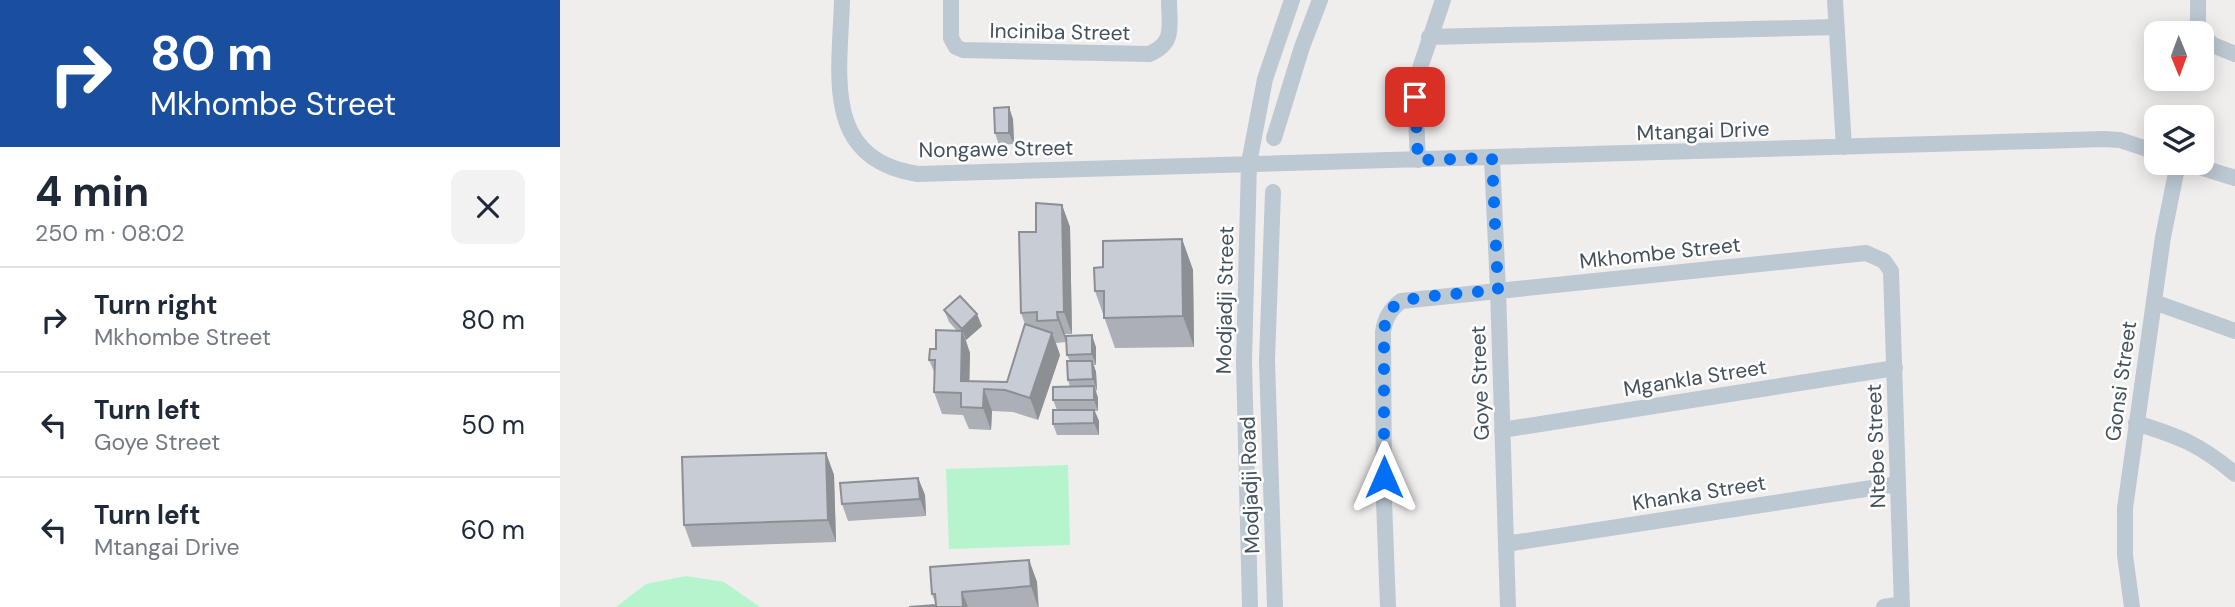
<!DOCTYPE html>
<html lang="en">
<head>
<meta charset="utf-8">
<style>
	:root { --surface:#fff; --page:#f2f2f3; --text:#1f2937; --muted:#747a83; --line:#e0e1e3 }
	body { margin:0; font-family:"DM Sans",sans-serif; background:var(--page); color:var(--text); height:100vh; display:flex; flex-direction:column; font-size:26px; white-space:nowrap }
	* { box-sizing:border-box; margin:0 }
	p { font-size:23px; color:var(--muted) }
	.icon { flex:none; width:38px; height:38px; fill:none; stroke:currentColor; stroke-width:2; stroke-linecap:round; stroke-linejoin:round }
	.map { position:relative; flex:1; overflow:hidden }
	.details { display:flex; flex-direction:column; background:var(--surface); width:560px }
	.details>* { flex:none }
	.top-card { background:#1a4fa0; color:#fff; overflow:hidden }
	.needle { width:46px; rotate:179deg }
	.tools { position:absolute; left:1584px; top:21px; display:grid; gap:14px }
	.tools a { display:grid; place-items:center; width:70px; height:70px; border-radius:14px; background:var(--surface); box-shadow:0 4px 18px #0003; font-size:35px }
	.pin { position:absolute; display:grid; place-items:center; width:60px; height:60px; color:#fff; margin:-30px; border-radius:14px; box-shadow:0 4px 10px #0006 }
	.me { position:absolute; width:77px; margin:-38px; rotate:0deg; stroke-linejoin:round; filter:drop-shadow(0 0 5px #0008) }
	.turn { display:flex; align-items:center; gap:24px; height:147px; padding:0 35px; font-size:32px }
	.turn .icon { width:91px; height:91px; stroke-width:2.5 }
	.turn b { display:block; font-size:49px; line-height:60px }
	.round { display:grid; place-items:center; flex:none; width:74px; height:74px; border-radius:14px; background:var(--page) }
	.summary { display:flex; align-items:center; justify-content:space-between; height:119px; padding:0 35px }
	h1 { font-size:42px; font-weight:700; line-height:52px }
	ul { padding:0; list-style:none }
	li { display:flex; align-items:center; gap:21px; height:105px; padding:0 35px; border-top:2px solid var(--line) }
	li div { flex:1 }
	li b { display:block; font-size:26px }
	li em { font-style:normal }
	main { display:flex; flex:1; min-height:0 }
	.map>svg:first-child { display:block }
	.green { fill:#b5f4cd }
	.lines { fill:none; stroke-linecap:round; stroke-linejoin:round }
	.minor { stroke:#bcc8d2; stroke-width:16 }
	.wall { fill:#acafb6 }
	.shaded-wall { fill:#8c8f94 }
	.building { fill:#c8ccd4; stroke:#8c8f94; stroke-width:2 }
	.route { stroke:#026ff5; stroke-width:12; stroke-dasharray:0 21.6 }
	.labels { text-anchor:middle; stroke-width:5; stroke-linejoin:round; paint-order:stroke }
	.street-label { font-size:21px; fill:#43515d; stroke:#fff }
</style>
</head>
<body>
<main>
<section class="details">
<div class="top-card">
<div class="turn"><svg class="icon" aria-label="right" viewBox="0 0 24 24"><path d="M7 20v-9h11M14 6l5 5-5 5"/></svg><div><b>80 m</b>Mkhombe Street</div></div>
</div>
<div class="summary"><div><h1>4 min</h1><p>250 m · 08:02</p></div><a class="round"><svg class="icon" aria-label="close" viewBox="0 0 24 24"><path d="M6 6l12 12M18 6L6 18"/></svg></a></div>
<ul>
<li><svg class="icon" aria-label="right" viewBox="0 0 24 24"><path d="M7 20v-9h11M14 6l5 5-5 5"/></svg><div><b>Turn right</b><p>Mkhombe Street</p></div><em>80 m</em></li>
<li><svg class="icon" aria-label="left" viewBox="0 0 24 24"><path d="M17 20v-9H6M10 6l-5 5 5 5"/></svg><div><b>Turn left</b><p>Goye Street</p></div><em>50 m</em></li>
<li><svg class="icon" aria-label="left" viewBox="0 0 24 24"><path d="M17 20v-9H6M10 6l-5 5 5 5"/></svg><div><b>Turn left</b><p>Mtangai Drive</p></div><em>60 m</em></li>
</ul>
</section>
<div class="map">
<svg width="1675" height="607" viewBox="0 0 1675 607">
	<rect width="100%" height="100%" fill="#f0eded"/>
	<path class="green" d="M508,465L510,545L389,549L386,469Z
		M126,576L164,582L200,607H56L86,584Z"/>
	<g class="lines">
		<path class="minor" d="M282,0C280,74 261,159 358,174L1544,139L1560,140L1596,152
			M391,0V38L396,47L403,50L589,54C616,43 609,25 609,0
			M1275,0L1284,147
			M1638,0V23L1641,33
			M1642,35L1653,45L1675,54
			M869,37L1276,27
			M714,138L742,47L760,0
			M932,158L938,290L948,607
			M858,160L855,97L860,68L883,0
			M1627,163L1675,178
			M713,192L707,361L715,607
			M1594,302L1675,331
			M1576,423C1618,436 1640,444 1675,474
			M942,430L1335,368
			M946,544L1338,484
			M690,607L684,361L689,163L705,79L732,0
			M828,607L824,501L823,332C825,318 830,310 841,301L1306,253L1324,261L1331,271L1342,607
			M1324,607L1342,604
			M1572,607L1565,555V508L1603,237L1618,163"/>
	</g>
	<path class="wall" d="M453,119L454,144L439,145L435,133Z
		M502,205L510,227L512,334H505L506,342L496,343L500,355L478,420L453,412L432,411L431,430L409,429L403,415L382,414L374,392L375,374L369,360L376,349L397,331L389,322L384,310L422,326L406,340L410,353L409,381L447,382L465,324L461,313L476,232Z
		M622,239L633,270L634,347L555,348L535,291L543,267Z
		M536,347V365H534L536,372L537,390L536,391L538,398V411H535L539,421V435H497L493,424L497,410L493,400L510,387L508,380L510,361L507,355Z
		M266,453L274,475L276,542L132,547L124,525Z
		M358,478L365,495L366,516L288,521L282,504Z
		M469,560L477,582L479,607H349L376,605L372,594Z"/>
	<path class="shaded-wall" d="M449,107L453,119L454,144L449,133Z
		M502,205L510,227L512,334L504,312Z
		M622,239L633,270L634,347L623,316Z
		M497,312L505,334L506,342L498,320Z
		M417,314L422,326L406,340L402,329Z
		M402,331L410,353L409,403L401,381Z
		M492,333L500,355L478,420L470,398Z
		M532,335L536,347V365L532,354Z
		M532,361L536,372L537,390L533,379Z
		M534,386L538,398V411L534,400Z
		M424,389L432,411L431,430L423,408Z
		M534,410L539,421V435L534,423Z
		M266,453L274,475L276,542L268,520Z
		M358,478L365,495L366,516L360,499Z
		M469,560L477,582L478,607L471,586Z
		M402,592L408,607H403Z"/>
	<path class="building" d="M449,107V133H435L434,108Z
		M476,203L502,205L504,312H497L498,320L477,321V312L461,313L459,232H476Z
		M622,239L623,316L544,318V291H535L534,268L543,267V241Z
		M400,296L417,314L402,329L384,310Z
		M465,324L492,333L470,398L445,390L424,389L423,408L401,407V393L374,392L375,360H369L370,349H376V330L402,331L401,381L447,382Z
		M532,335V354L507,355L506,336Z
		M507,361H532L533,379L508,380Z
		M534,386V400H493V387Z
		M493,410H534V423L493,424Z
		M266,453L268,520L124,525L122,457Z
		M358,478L360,499L282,504L280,483Z
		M469,560L471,586L402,592L403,607H349L376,605L375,594H372L370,567Z"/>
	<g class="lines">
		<path class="route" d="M824,477V332C825,320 828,310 838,303C851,296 920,292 938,290L932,158L858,160L855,97"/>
	</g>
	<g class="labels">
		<g class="street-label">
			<text transform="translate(500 32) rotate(1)" y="7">Inciniba Street</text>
			<text transform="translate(1143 131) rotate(-2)" y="7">Mtangai Drive</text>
			<text transform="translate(436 149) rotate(-1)" y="7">Nongawe Street</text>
			<text transform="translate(1100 253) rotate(-6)" y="7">Mkhombe Street</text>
			<text transform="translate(665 300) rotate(-89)" y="7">Modjadji Street</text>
			<text transform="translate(1135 378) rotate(-9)" y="7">Mgankla Street</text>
			<text transform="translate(1561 381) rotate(-82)" y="7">Gonsi Street</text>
			<text transform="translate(920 383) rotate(-92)" y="7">Goye Street</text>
			<text transform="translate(1316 446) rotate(-92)" y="7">Ntebe Street</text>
			<text transform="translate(690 485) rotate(-92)" y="7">Modjadji Road</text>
			<text transform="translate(1139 493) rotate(-9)" y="7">Khanka Street</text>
		</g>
	</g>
</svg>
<div class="tools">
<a><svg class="needle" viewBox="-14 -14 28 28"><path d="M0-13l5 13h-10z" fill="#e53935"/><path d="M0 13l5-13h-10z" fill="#747a83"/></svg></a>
<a><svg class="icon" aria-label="layers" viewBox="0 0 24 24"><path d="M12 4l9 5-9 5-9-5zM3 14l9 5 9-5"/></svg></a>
</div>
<div class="pin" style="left:855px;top:97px;background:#d93025"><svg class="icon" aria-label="arrive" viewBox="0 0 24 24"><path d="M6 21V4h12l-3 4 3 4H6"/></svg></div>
<svg class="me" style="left:824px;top:477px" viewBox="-20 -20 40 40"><path d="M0-17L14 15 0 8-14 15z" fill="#026ff5" stroke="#fff" stroke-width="4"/></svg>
</div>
</main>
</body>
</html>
